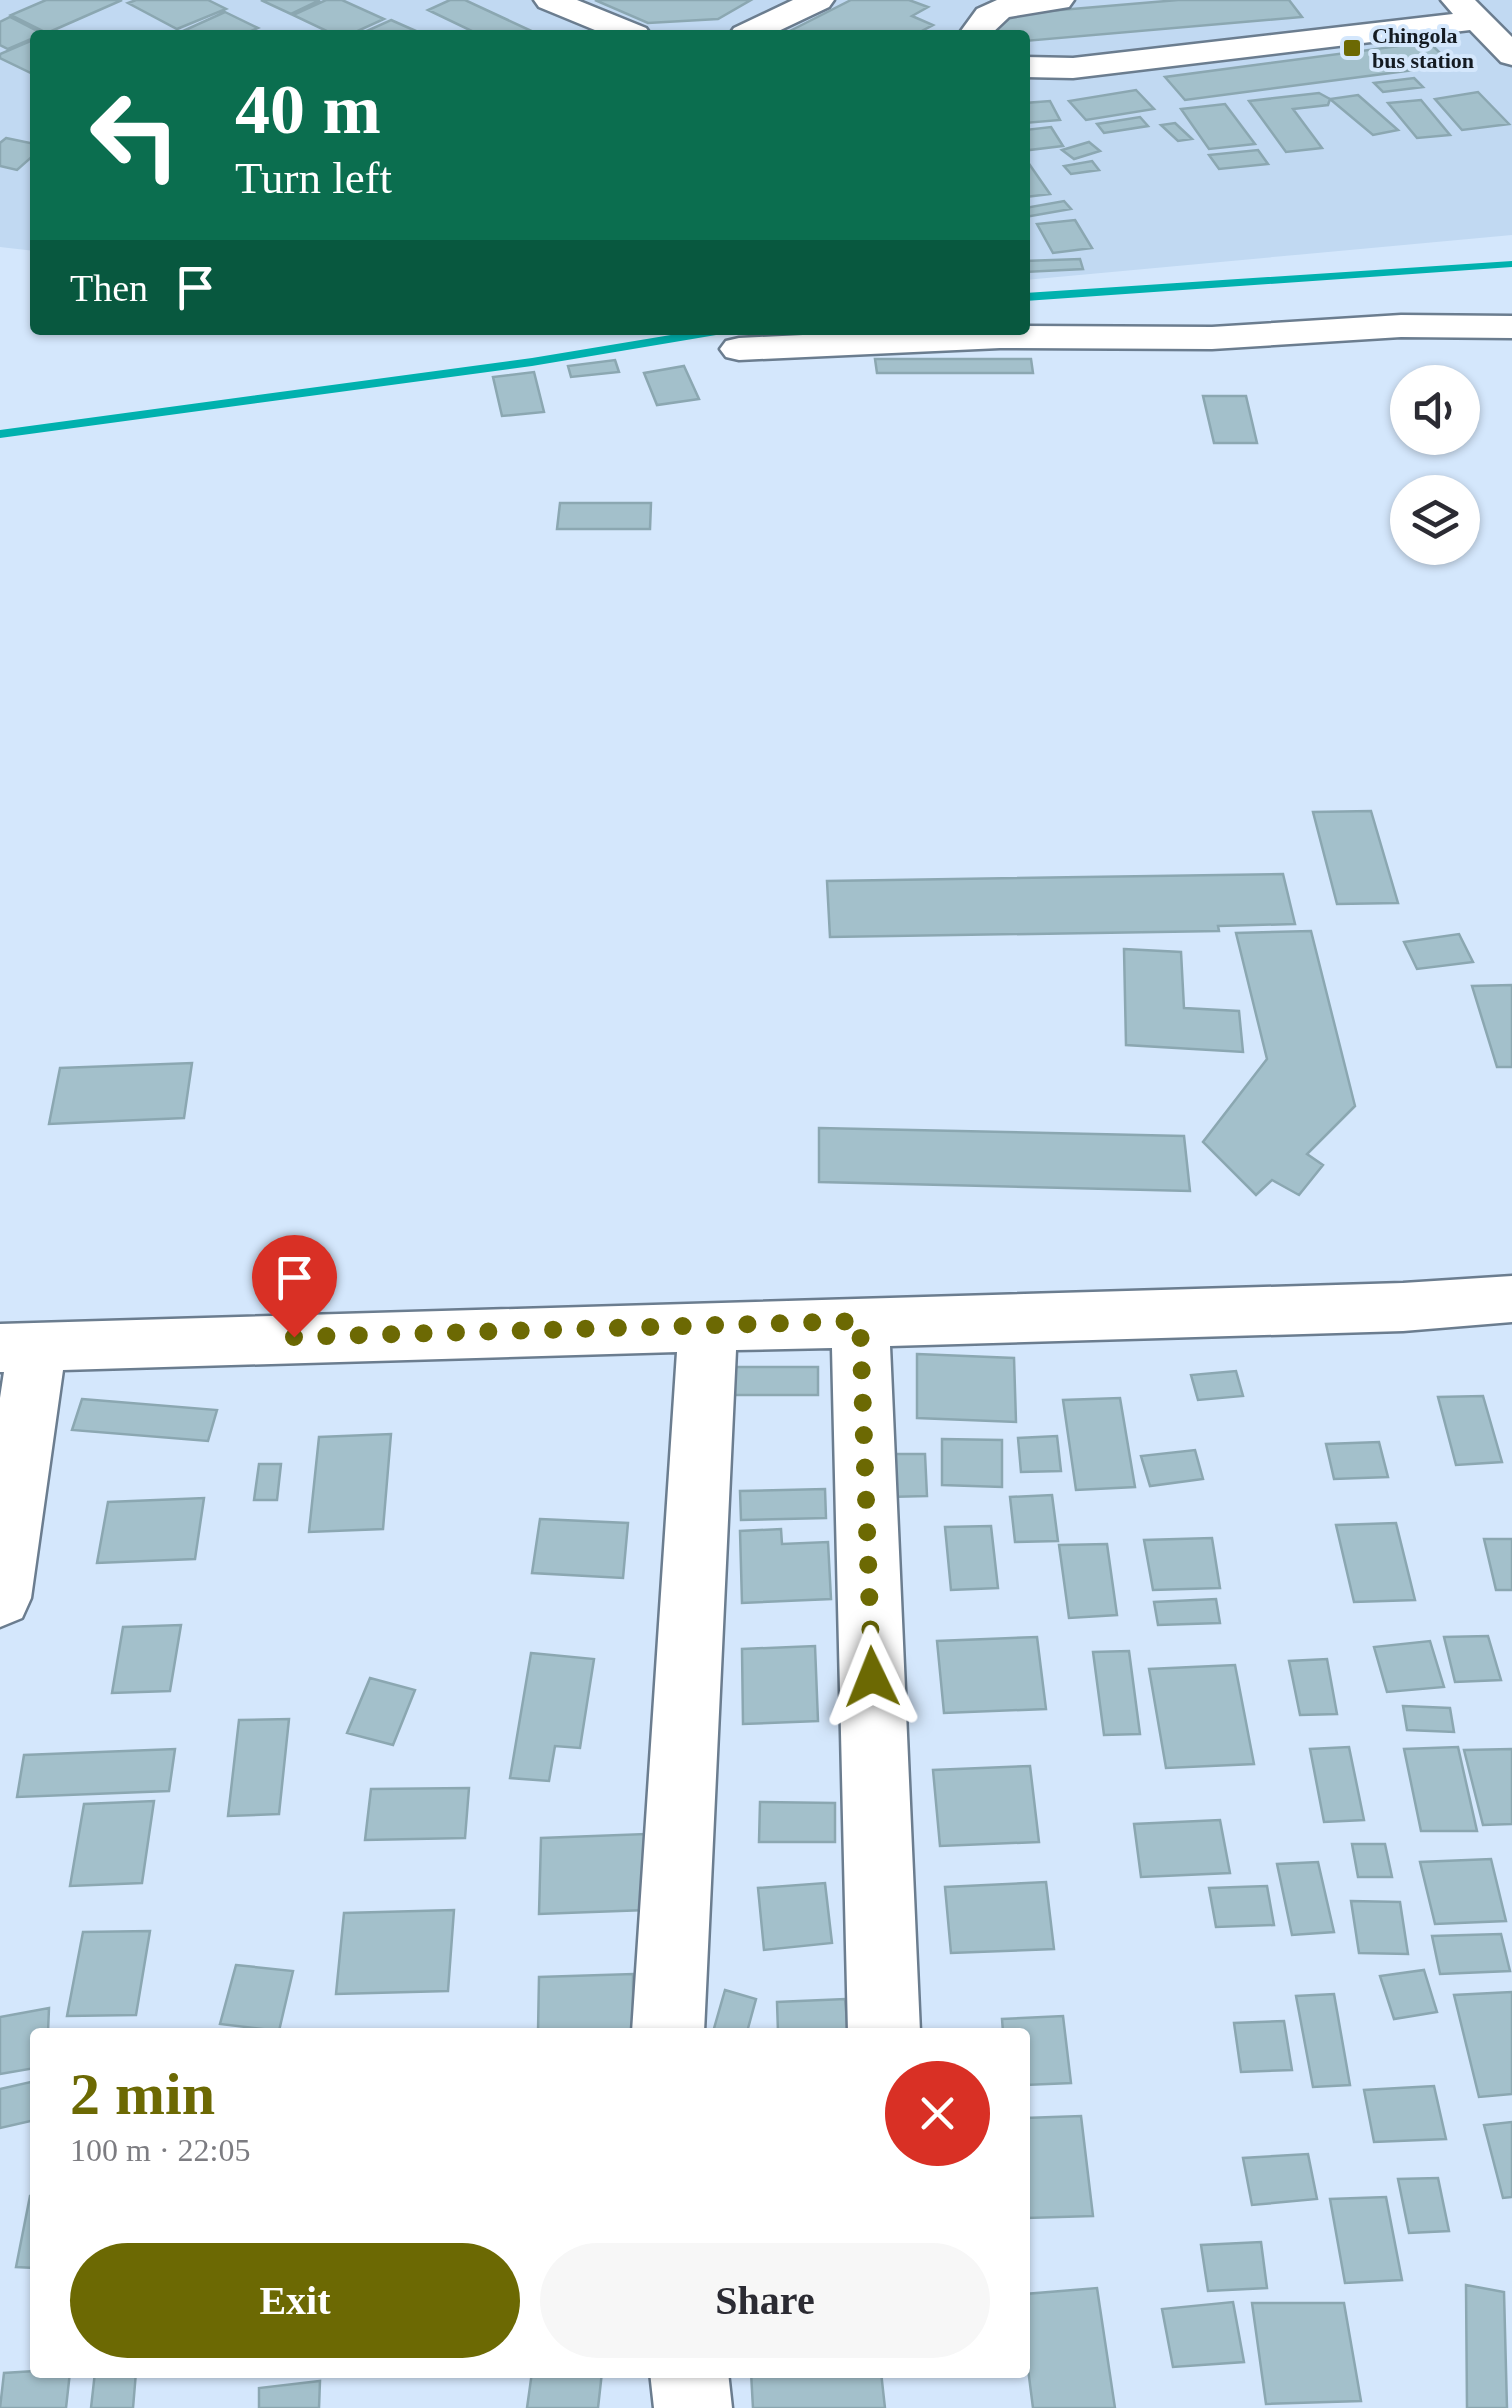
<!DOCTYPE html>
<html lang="en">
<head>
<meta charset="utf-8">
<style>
	:root { --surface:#fff; --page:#f7f7f7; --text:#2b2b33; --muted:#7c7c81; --accent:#6c6903 }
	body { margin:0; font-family:Georgia,serif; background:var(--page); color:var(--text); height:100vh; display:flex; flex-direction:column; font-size:38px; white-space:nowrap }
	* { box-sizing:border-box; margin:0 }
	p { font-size:32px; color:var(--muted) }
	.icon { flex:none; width:55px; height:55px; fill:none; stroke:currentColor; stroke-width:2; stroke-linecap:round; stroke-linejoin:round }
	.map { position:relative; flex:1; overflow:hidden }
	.side { position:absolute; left:30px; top:2028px; width:1000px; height:350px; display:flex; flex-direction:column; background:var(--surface); border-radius:10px; box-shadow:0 2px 8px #0004 }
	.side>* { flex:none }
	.hud { position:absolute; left:30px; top:30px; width:1000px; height:305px; border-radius:10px; box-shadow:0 2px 8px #0004; background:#0b6e4f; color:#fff; overflow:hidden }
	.buttons { position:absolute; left:1390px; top:365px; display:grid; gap:20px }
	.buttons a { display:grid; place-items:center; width:90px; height:90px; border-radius:50%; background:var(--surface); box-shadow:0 2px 8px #0004; font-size:50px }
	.pin { position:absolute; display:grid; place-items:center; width:85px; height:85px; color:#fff; margin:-102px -42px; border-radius:50% 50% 50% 0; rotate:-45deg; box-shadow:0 0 10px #0007 }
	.pin .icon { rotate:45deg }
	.me { position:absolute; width:110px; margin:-55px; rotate:358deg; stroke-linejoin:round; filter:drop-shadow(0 0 8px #0008) }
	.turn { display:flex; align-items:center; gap:35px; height:210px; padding:0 40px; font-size:45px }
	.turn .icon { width:130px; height:130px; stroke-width:2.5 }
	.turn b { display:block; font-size:70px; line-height:85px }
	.then { display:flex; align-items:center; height:95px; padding:0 40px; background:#0003; gap:20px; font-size:38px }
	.round { display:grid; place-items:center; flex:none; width:105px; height:105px; border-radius:52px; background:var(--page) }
	.head { display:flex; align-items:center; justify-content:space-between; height:170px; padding:0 40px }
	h1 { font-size:60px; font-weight:700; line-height:75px; color:var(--accent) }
	.button { display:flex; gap:20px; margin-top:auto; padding:20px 40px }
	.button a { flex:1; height:115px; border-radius:60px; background:var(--accent); color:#fff; font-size:40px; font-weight:700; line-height:115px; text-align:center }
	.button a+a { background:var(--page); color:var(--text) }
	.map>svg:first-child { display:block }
	.built { fill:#c1d9f2 }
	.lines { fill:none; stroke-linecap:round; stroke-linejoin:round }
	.stream { fill:#00b1ae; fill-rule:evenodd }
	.building { fill:#a3c0cb; stroke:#8ba7b1; stroke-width:2.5 }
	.minor-casing { stroke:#6b7d8f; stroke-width:5 }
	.minor { fill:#fff; fill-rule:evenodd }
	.route { stroke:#6c6903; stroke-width:18; stroke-dasharray:0 32.4 }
	.poi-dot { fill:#6c6903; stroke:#d4e7fc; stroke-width:4 }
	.labels { text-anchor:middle; stroke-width:8; stroke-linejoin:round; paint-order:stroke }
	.far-poi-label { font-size:22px; font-weight:bold; fill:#141b22; stroke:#d4e7fc; text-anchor:start }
</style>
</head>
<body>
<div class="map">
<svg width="1512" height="2408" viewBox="0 0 1512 2408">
	<rect width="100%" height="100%" fill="#d4e7fc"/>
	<path class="built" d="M0,0H1512V235L1025,280V35H35V251L0,247Z"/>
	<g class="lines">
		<path class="stream" d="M1512,261V267L1025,301V293Z
			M701,330H728L722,334L532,366L0,438V430L532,358Z"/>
	</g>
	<path class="building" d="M46,0H122L47,33L11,15Z
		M136,0H208L226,9L177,29L128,3Z
		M261,0H320L291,14Z
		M326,0H342L384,19L349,35H335L293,15Z
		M450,0H465L540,35H480L428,10Z
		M595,0H751L718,19L648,23Z
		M851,0H909L928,7L912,16L933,25L914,35H782Z
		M1178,0H1289L1302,17L1025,41V35H1001L990,16Z
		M225,12L258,28L242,35H192L183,31Z
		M10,17L43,34L8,49L0,45V22Z
		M391,20L425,35H358Z
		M35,39V75L0,58V54Z
		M1429,42L1452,65L1185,100L1165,77Z
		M1414,78L1423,87L1383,92L1374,83Z
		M1136,90L1154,109L1086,120L1069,101Z
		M1478,92L1509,124L1462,130L1435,99Z
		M1319,93L1330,99L1328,105L1293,109L1322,148L1286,152L1249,101Z
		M1358,95L1398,130L1373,135L1330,99Z
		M1421,100L1450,135L1417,138L1388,103Z
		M1050,101L1060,120L1025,123V103Z
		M1225,104L1255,144L1209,149L1181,109Z
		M1140,117L1148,126L1104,133L1097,124Z
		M1175,123L1192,139L1178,141L1161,125Z
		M1051,127L1063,146L1029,150L1025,130Z
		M6,138L35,144V154L17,170L0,166V143Z
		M1089,142L1100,151L1074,159L1062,150Z
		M1258,150L1268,164L1219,169L1209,155Z
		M1025,158L1050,194L1025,197Z
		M1092,161L1099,170L1071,174L1064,166Z
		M1064,201L1071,209L1025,217V208Z
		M1075,220L1092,248L1053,253L1037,224Z
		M1080,259L1083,269L1025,272V261Z
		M875,359H1031L1033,373H877Z
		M615,360L619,372L571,377L568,366Z
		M684,366L699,399L657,405L644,373Z
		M534,372L544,412L502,416L493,377Z
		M1203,396H1246L1257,443H1214Z
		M560,503H651L650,529H557Z
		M1371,811L1398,903L1337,904L1313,812Z
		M1283,874L1295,924L1218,926L1219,931L830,937L827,881Z
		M1311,931L1355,1106L1307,1154L1323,1165L1299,1195L1272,1180L1256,1195L1203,1142L1267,1059L1236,933Z
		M1459,934L1473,962L1417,969L1404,942Z
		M1124,949L1181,952L1184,1008L1239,1011L1243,1052L1126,1045Z
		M1512,985V1067H1497L1472,986Z
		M192,1063L184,1118L49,1124L60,1068Z
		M819,1128L1184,1136L1190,1191L819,1182Z
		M917,1354L1014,1358L1016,1422L917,1418Z
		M720,1367H818V1395H720Z
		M1236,1371L1243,1396L1198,1400L1191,1375Z
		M1483,1396L1502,1462L1456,1465L1438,1397Z
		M1120,1398L1135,1487L1076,1490L1063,1400Z
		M82,1399L217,1410L208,1441L72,1430Z
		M391,1434L383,1529L309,1532L319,1437Z
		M1057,1436L1061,1471L1021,1472L1018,1438Z
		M942,1439L1002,1440V1487L942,1485Z
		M1379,1442L1388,1477L1334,1479L1326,1444Z
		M1195,1450L1203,1479L1150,1486L1141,1456Z
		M885,1454H925L927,1496L887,1497Z
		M259,1464H281L277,1500H254Z
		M825,1489L826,1518L741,1520L740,1491Z
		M1052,1495L1058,1541L1015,1542L1010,1497Z
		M204,1498L195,1559L97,1563L108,1502Z
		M540,1519L628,1523L623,1578L532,1573Z
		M1396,1523L1415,1600L1354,1602L1336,1525Z
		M991,1526L998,1588L951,1590L945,1527Z
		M781,1529L782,1544L828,1542L831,1599L742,1603L740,1531Z
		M1212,1538L1220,1588L1153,1590L1144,1540Z
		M1484,1539H1512V1590H1496Z
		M1107,1544L1117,1615L1069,1618L1059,1545Z
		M1216,1599L1220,1623L1158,1625L1154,1602Z
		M181,1625L170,1691L112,1693L123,1627Z
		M1488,1636L1501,1680L1455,1682L1444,1637Z
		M1037,1637L1046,1709L944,1713L937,1641Z
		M1430,1641L1444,1687L1387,1692L1374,1647Z
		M815,1646L818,1721L743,1724L742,1649Z
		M1129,1651L1140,1734L1104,1735L1093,1652Z
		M531,1653L594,1659L580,1748L555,1746L549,1781L510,1778Z
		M1327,1659L1337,1714L1300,1715L1289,1661Z
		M1235,1665L1254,1764L1166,1768L1149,1669Z
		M370,1678L415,1690L393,1745L347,1733Z
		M1403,1706L1450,1708L1454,1732L1407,1730Z
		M289,1719L279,1814L228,1816L239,1720Z
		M1349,1747L1364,1820L1324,1822L1310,1749Z
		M1458,1747L1477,1831H1421L1404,1749Z
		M175,1749L169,1791L17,1797L24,1755Z
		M1512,1749V1824L1483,1825L1464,1750Z
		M1030,1766L1039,1842L940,1846L933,1770Z
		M469,1788L465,1838L365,1840L371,1789Z
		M154,1801L142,1883L70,1886L84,1804Z
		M760,1802L835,1803V1842H759Z
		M1220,1820L1230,1873L1141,1877L1134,1824Z
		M646,1834V1910L539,1914L541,1838Z
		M1352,1844H1385L1392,1877H1358Z
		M1491,1859L1506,1921L1435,1924L1420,1862Z
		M1318,1862L1334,1932L1292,1935L1277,1864Z
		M1046,1882L1054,1949L951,1953L945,1887Z
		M825,1883L832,1943L764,1950L758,1888Z
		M1267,1886L1274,1925L1216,1927L1209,1888Z
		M1351,1901L1400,1902L1408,1954L1359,1953Z
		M454,1910L448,1991L336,1994L344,1913Z
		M150,1931L136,2015L67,2016L83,1932Z
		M1501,1934L1510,1971L1440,1974L1432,1936Z
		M236,1965L293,1971L279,2031L220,2024Z
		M1424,1970L1437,2012L1394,2019L1380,1976Z
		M633,1974V2032H538L539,1977Z
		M725,1990L756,1999L747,2032H713Z
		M1512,1992V2094L1479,2097L1454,1995Z
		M1334,1994L1350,2085L1313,2087L1296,1996Z
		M845,1999L848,2032H778L777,2002Z
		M49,2008L48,2032H35V2068L0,2074V2017Z
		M1063,2016L1071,2083L1025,2085V2032H1003L1002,2019Z
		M1284,2021L1292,2070L1241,2072L1234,2023Z
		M35,2081V2120L0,2128V2089Z
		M1434,2086L1446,2139L1374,2142L1364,2090Z
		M1081,2116L1093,2216L1026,2218L1025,2118Z
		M1512,2122V2197L1503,2198L1484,2125Z
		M1308,2154L1317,2199L1252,2205L1243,2158Z
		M1438,2178L1449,2231L1409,2233L1398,2179Z
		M30,2196H35V2268L16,2267Z
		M1386,2197L1402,2280L1345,2283L1330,2199Z
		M1261,2242L1267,2288L1208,2291L1201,2245Z
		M1466,2285L1504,2292L1507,2408H1467Z
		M1097,2288L1115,2408H1033L1025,2345V2294Z
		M1233,2302L1244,2362L1173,2367L1162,2309Z
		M1252,2303H1344L1361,2401L1266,2404Z
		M35,2371L70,2372L66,2408H0L4,2373Z
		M95,2372H136L133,2408H91Z
		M532,2372H602L598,2408H527Z
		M751,2372H881L885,2408H753Z
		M320,2381L319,2408H259V2388Z"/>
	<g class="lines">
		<g class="minor-casing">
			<path id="minor" d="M534,0H577L646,28L651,35H607L539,7Z
				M793,0H834L829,7L770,35H729L734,28Z
				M997,0H1074L1069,7L1009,17L990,35H958L977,9Z
				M1441,0H1475L1512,37V65L1501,62L1470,30L1073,78L1025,77V57L1073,58L1453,14Z
				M1401,315L1512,316V338L1401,337L1212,349L1000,348L739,360L726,357L720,349L726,341L739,338L905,330H1025V326L1212,327Z
				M1512,1276V1322L1403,1331L890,1346L920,2032H848L832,1348L736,1350L704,2032H632L677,1352L63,1370L31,1598L22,1618L0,1627V1398L4,1372H0V1324L1403,1283Z
				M650,2372H728L732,2408H654Z"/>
		</g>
		<use href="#minor" class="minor"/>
	</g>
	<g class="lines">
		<path class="route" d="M294,1337L860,1321L872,1677"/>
	</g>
	<rect class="poi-dot" x="1342" y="38" width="20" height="20" rx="5"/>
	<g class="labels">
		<g class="far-poi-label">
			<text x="1372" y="43">Chingola<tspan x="1372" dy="25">bus station</tspan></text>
		</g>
	</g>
</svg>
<div class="buttons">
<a><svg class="icon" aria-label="sound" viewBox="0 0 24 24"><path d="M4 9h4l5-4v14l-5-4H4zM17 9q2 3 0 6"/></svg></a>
<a><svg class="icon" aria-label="layers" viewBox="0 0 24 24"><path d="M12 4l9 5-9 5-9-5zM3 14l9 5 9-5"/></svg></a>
</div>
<div class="pin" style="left:294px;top:1337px;background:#d93025"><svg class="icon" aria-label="arrive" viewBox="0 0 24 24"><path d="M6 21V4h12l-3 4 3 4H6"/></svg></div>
<svg class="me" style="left:872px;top:1677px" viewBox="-20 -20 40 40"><path d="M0-17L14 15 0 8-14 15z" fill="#6c6903" stroke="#fff" stroke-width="4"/></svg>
<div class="hud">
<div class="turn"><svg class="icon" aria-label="left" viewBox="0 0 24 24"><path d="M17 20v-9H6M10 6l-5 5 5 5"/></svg><div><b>40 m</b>Turn left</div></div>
<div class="then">Then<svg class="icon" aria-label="arrive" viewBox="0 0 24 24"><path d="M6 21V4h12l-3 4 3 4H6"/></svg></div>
</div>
<section class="side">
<div class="head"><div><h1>2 min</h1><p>100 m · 22:05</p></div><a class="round" style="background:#d93025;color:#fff"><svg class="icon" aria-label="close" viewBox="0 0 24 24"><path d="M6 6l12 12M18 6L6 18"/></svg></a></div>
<div class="button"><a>Exit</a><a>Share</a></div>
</section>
</div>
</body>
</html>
